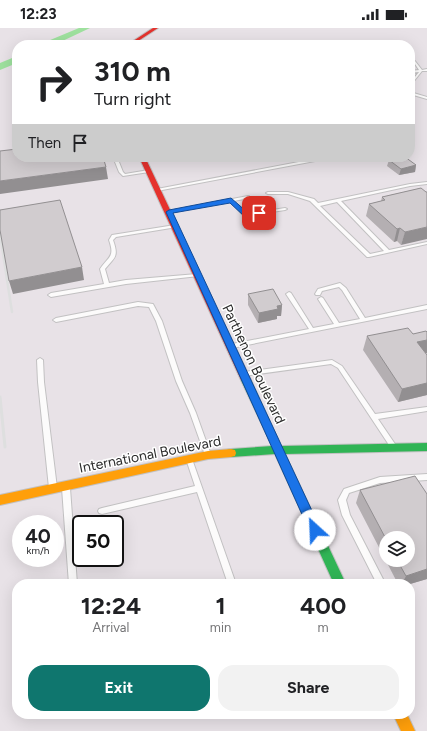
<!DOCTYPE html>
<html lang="en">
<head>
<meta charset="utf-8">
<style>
	:root { --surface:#fff; --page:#f2f2f2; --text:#202124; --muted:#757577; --accent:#0f766e }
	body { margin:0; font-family:Figtree,sans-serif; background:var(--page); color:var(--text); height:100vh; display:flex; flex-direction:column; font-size:15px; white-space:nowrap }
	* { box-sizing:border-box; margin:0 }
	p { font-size:13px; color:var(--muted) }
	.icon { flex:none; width:22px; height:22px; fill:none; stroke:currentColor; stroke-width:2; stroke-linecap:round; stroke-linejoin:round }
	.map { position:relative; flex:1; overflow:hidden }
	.side { position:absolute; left:12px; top:551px; width:403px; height:140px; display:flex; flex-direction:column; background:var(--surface); border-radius:16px; box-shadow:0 4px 16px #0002 }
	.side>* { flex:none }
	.guide { position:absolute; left:12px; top:12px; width:403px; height:122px; border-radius:16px; box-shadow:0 4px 16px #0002; background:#fff; color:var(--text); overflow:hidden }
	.controls { position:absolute; left:379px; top:503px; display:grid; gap:8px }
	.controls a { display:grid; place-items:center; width:36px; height:36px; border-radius:50%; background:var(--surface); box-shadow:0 4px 16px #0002; font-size:20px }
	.speed { position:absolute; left:12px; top:487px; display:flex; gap:8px; font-size:20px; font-weight:700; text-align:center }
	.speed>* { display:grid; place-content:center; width:52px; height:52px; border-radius:50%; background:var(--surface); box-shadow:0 4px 16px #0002; line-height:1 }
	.speed small { font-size:10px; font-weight:400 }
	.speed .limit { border:2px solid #111; border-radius:6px; background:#fff; color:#111 }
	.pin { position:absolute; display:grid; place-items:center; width:34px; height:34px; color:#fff; margin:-17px; border-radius:8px; box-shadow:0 2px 6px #0006 }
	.me { position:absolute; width:44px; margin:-22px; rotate:335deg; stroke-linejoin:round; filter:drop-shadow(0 0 3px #0008) }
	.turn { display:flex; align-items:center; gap:14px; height:84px; padding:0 16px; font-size:18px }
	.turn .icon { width:52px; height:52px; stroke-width:2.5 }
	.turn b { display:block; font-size:28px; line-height:34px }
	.then { display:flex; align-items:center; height:38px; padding:0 16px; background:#0003; gap:8px; font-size:15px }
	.eta { display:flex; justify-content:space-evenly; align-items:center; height:68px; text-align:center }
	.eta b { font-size:24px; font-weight:700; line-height:28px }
	.button { display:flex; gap:8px; margin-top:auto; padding:8px 16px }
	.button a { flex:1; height:46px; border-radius:16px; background:var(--accent); color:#fff; font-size:16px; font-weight:700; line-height:46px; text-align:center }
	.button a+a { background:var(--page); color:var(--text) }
	.status { display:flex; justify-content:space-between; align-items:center; height:28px; padding:0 20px; background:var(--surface); direction:ltr }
	.status svg { height:11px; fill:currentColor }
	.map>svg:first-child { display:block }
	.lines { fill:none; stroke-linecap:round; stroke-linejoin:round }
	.river { fill:#9ee19e; fill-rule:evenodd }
	.lane-casing { stroke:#c2c1c2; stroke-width:2 }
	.fast-casing { stroke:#c2c1c2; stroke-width:2 }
	.slow-casing { stroke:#c2c1c2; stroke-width:2 }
	.jam-casing { stroke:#c2c1c2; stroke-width:2 }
	.lane { fill:#fcfbfb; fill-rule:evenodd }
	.fast { fill:#30b455; fill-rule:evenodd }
	.slow { fill:#ff9f0a; fill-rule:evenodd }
	.jam { fill:#e5322d; fill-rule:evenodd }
	.rail-far1 { stroke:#dedfdf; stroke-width:2.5 }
	.rail { stroke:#dedfdf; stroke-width:3 }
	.wall { fill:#b4afb2; fill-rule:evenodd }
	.shaded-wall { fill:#928f91 }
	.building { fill:#d1cccf; stroke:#928f91 }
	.route { fill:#1a73e8; stroke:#114b97 }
	.labels { text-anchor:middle; stroke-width:3; stroke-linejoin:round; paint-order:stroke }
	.street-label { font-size:14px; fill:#2b2b2b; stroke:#fff }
</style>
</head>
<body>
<div class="status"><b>12:23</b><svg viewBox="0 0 49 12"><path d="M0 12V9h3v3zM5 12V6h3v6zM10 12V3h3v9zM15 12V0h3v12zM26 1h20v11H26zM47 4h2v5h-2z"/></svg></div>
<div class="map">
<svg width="427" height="703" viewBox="0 0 427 703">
	<rect width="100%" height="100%" fill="#e8e2e7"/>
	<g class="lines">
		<path class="river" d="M79,0H90L54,17H41L43,15Z
			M17,28V35L0,42V35Z"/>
		<g class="lane-casing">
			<path id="lane" d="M413,33H415L422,42L427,41V43H422L410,58V55L419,44L410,45V43L419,42Z
				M410,64L427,69V71L410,66Z
				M113,129H117L123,144L125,146L149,142L151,143L149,144L123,148L119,144Z
				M325,129H333L331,130L157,163L155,162L157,161Z
				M427,154V156L410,158L341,173L389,222L427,214V216L369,229H367L310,173L288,166H268L266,165L268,164H288L314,171L318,175L410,156ZM337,174L384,223L370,226L320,178Z
				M248,168H249V170L234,173L247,186L285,180L287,181L285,182L246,188H244L230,173L169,185L167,184L169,183Z
				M175,197H177V199L116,209L113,212C119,229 115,229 105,241L109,255L126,252L197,246L199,247V248L126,256L51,269L48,267L51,265L104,256L100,241C109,228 115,229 109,212L112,207Z
				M340,255L346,260L365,290L427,277V281L232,320L229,318L232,316L309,301L286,266L289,264L291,265L313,300L334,296L318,271L321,269L323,270L339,295L360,291L342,262L339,259L322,263L320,267H316L315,266L318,261Z
				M138,274L153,276L162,293L182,353L196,385L211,427L210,429L208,430L206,429L205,427L190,385L176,353L156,293L149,279L138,278L56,294L53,292L56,290Z
				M40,330L43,332L44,354L57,460L55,462L53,463L51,462L49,460L38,354L37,332Z
				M332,332L342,338L375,386L427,379V383L378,391L395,416L396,418L395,420L393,421L391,420L338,340L331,336L244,348L241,346L244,344Z
				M189,428L191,429L192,431L236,556H228L197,464L102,486L99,485L98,483L99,481L102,480L195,458L186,431L187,429Z
				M427,446V452L380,455L349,465L346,472L350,487L384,553L382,556H377L342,487L338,472L344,461L380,449Z
				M66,457L68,458L70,460L77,556H69L62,460L64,458Z"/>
		</g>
		<g class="fast-casing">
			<path id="fast" d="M246,349L251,352L281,418L427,415V423L285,426L346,556H334L275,426L231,429L227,428L226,425L227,422L231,421L272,418L241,352Z"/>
		</g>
		<g class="slow-casing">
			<path id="slow" d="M231,421L235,422L236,425L235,428L231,429L208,431L0,477V467L208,423Z
				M393,686H407L415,703H401Z"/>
		</g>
		<g class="jam-casing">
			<path id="jam" d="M153,0H158L132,17H127Z
				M139,129H145L251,352L249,354H243L241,352Z"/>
		</g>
		<use href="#lane" class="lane"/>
		<use href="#fast" class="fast"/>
		<use href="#slow" class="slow"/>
		<use href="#jam" class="jam"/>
		<path class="rail-far1" d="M0,206L12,284"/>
		<path class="rail" d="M0,369L5,419"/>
	</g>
	<path class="wall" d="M389,132L416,137L415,144L399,147L387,138Z
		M421,160L401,217L397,213L394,214L366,188L369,176L381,173L382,169Z
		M248,266L282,277L281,288H277V291L258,295L248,277Z
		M427,304V325H426L427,327V367L398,374L363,322L367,308L413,306Z
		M360,462L427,466V551L410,556H398L356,475ZM386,510L408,532H386Z"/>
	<path class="shaded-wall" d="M416,137L415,144L399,147L401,141Z
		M106,139L108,151L0,166V153Z
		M427,199V211L401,217L405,204Z
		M400,200L397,213L394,214L397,201Z
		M82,239L84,252L13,266L9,253Z
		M282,277L281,288H277V291L258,295L259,285L277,278Z
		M427,312V325L413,328L417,314Z
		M427,355V367L398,374L402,361Z
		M427,541V551L410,556H402L406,548Z"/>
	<path class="building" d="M15,35H17V44Z
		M17,121V129H103L106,139L0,153V123Z
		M402,129H405L416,137L401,141L389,132Z
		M421,160L426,164H427V199L405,204L400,200L397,201L369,176L385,172L382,169Z
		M60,172L82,239L9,253L0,202V182Z
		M273,261L282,277L277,278L278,281L259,285L248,266Z
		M408,300L413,306L426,303L427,304V312L417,314L427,327V355L402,361L367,308Z
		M415,448L427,466V541L406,548L397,532H408V510H386V511L360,462Z"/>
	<path class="route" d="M231,170L247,184L259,183L262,185L259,187L244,188L230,175L173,185L321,502L319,506L315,507L311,506L309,502L166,184L169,182Z"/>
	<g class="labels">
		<g class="street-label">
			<text transform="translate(254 336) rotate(65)" y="5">Parthenon Boulevard</text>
			<text transform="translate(150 426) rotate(-11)" y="5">International Boulevard</text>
		</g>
	</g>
</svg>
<div class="controls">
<a><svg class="icon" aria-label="layers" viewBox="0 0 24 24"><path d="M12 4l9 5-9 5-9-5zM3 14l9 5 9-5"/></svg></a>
</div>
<div class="speed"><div>40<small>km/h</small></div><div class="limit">50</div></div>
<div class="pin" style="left:259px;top:185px;background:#d93025"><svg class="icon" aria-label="arrive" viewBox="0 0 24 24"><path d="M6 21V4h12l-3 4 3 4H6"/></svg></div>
<svg class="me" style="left:315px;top:502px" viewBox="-20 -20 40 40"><circle r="19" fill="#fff"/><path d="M0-13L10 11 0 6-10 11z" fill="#1a73e8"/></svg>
<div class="guide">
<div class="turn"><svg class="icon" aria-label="right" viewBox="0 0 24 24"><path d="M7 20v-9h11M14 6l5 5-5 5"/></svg><div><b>310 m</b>Turn right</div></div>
<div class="then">Then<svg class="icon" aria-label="arrive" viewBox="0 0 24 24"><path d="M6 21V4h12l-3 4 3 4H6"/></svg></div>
</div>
<section class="side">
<div class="eta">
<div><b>12:24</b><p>Arrival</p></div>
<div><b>1</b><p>min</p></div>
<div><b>400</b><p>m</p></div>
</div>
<div class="button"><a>Exit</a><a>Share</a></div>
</section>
</div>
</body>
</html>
